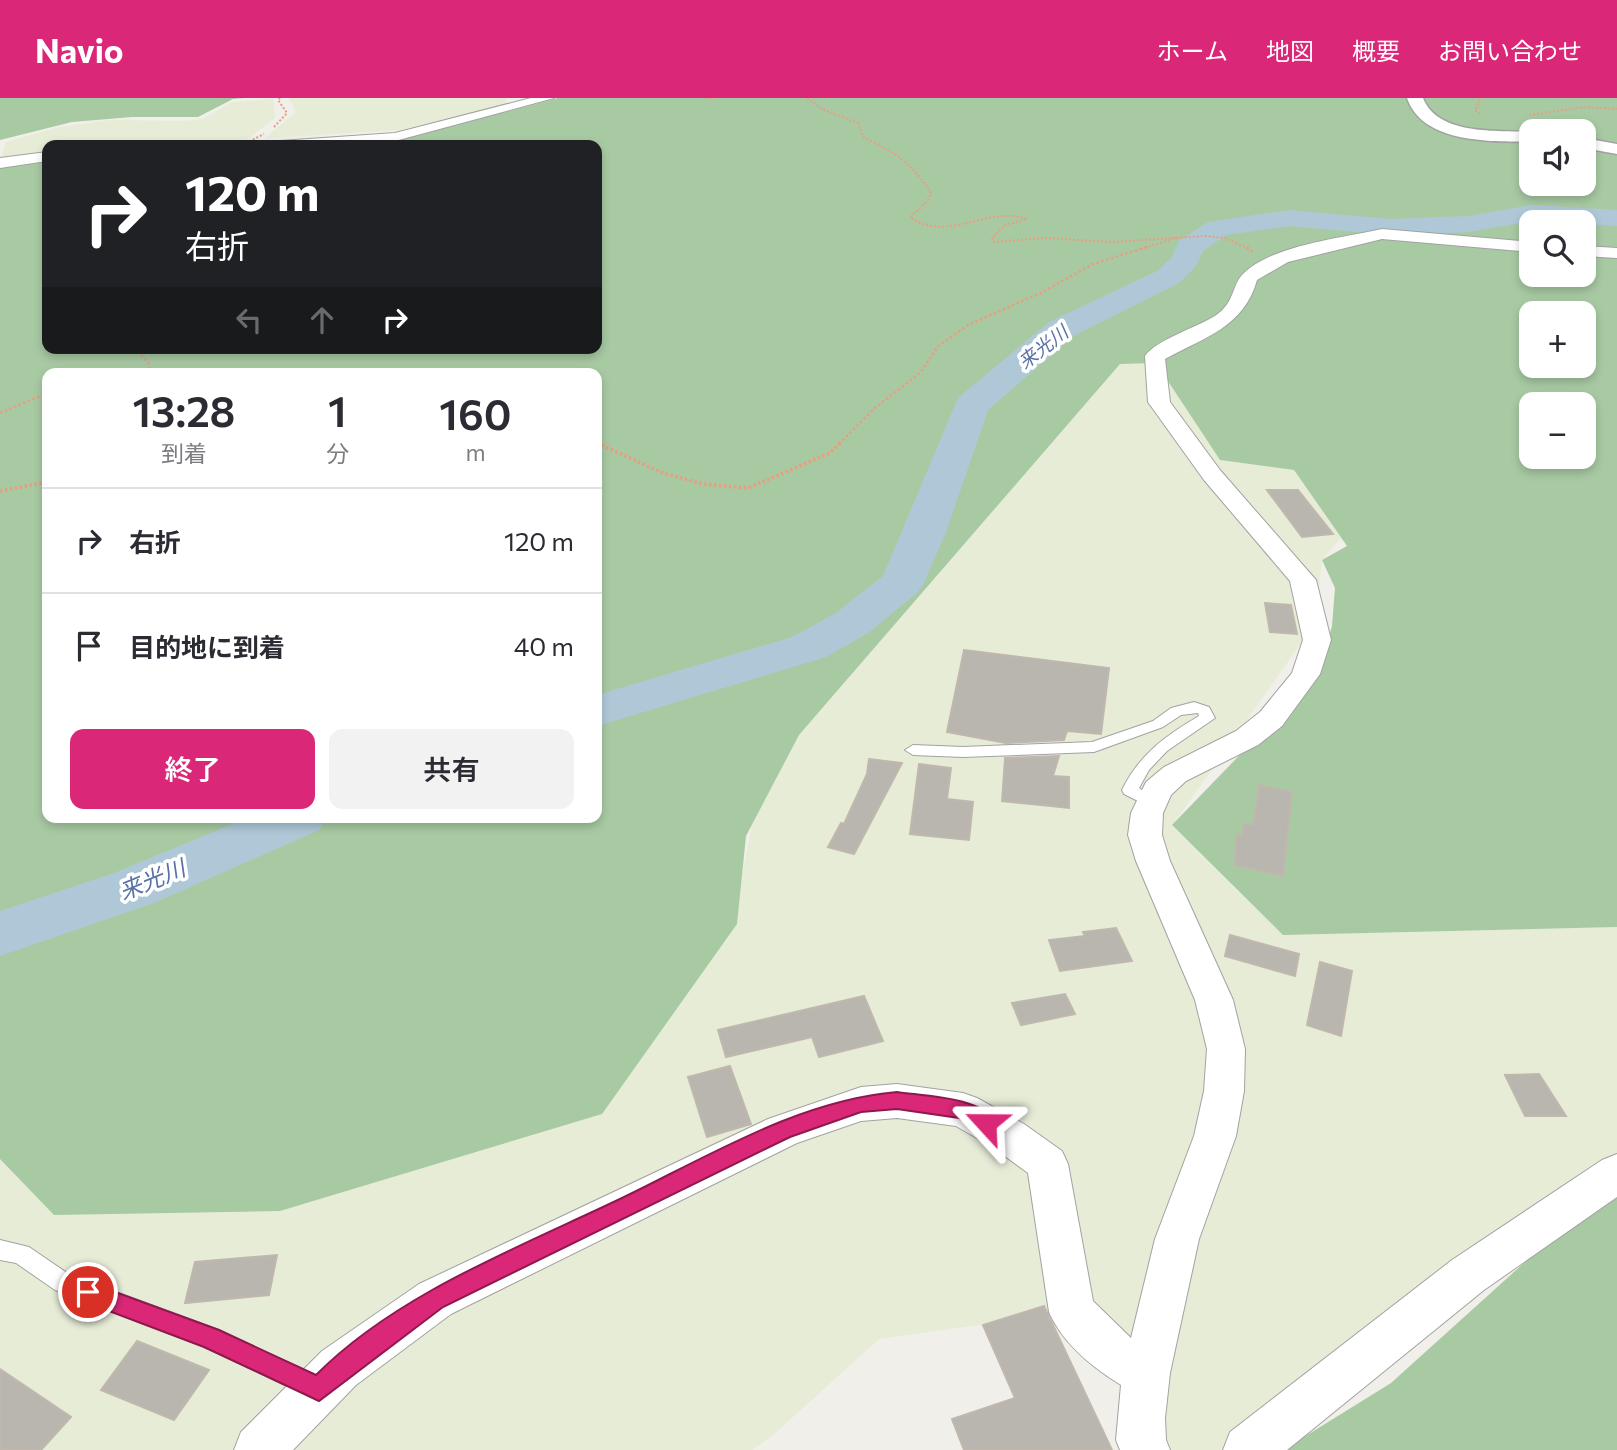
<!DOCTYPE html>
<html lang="ja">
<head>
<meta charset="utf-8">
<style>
	:root { --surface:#fff; --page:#f2f2f3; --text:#2b2b33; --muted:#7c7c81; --line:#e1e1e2; --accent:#db2777 }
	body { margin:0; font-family:Commissioner,"Noto Sans JP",sans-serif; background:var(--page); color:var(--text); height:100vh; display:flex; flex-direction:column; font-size:26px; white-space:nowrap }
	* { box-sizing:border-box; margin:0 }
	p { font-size:23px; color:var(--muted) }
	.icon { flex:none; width:38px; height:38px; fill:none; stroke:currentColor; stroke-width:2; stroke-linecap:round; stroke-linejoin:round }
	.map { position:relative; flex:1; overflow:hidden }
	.panel { position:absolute; left:42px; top:270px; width:560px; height:455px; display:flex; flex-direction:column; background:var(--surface); border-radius:14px; box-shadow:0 4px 10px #0003 }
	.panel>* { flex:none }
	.top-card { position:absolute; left:42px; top:42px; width:560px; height:214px; border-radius:14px; box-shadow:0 4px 10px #0003; background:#202124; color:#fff; overflow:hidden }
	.controls { position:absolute; left:1519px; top:21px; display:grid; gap:14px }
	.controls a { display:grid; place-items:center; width:77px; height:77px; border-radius:14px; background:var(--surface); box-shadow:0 4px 10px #0003; font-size:35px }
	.pin { position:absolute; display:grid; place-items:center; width:60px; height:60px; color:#fff; margin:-30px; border:4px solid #fff; border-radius:50%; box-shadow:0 2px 7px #0007 }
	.me { position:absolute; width:77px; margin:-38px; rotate:294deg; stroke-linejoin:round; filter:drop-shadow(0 0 5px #0008) }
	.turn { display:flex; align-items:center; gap:24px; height:147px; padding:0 28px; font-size:32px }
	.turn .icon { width:91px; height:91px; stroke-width:2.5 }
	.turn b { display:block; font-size:49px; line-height:60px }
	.lanes { display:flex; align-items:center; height:66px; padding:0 28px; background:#0003; justify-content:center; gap:35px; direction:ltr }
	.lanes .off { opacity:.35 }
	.eta { display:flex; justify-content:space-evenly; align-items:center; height:119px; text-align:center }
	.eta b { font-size:42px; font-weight:600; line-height:49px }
	.action { display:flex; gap:14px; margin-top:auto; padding:14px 28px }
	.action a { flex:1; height:80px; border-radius:14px; background:var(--accent); color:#fff; font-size:28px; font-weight:600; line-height:80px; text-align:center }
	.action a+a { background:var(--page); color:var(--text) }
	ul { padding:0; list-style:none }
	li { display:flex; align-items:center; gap:21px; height:105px; padding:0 28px; border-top:2px solid var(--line) }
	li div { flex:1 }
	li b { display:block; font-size:26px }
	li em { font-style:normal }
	header { display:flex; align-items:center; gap:42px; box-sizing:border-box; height:98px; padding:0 35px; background:var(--accent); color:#fff }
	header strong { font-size:33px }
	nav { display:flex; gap:38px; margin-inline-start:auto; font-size:24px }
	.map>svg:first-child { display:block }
	.farmland { fill:#e7ecd7 }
	.forest { fill:#a8caa3; fill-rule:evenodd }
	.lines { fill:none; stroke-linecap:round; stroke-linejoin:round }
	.river { fill:#afc8d8; fill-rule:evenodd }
	.building { fill:#b9b5af; stroke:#c0b8ad; stroke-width:2 }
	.service-casing { stroke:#a2a2a2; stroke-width:2 }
	.minor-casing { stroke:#a2a2a2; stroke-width:2 }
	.tertiary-casing { stroke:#a2a2a2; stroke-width:3 }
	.path-far2 { stroke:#e99d81; stroke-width:2; stroke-dasharray:2 2; stroke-linecap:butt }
	.path-far1 { stroke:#e99d81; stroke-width:2.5; stroke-dasharray:2.5 2.5; stroke-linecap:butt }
	.path { stroke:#e99d81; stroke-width:3.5; stroke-dasharray:2.5 2.5; stroke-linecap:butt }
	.service { fill:#fff; fill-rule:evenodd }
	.minor { fill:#fff; fill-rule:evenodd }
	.tertiary { fill:#fff; fill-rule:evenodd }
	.route { fill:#db2777; stroke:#8e194d; stroke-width:2 }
	.labels { text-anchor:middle; stroke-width:7; stroke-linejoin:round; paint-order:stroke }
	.far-water-label { font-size:19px; font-style:italic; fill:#5872a5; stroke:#fff }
	.water-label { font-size:23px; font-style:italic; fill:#5872a5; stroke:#fff }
</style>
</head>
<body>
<header>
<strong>Navio</strong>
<nav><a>ホーム</a><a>地図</a><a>概要</a><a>お問い合わせ</a></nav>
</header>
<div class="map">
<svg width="1617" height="1352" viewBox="0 0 1617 1352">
	<rect width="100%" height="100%" fill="#f0efe9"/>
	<path class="farmland" d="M289,0H508L504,7L401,32L265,40L296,14Z
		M273,1L275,20L245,43L178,47H47V56L0,62L6,44L59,29L111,22L184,23L203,21L232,4Z
		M1156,265L1220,362L1294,372L1341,440L1322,462L1315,525L1172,728L1283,837L1617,829V1085L1254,1352H1148L1146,1275L1072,1214L879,1241L772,1338L752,1352H0V1041L729,838L753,724L799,637L1120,266Z"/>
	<path class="forest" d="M0,0H245L233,1L198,19H132L72,24L0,42Z
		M558,0H1617V829L1283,837L1172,727L1318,576L1332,528L1335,490L1322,462L1347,448L1294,372L1220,362L1156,265L1120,266L799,637L746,738L737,826L602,1016L280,1113L54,1117L0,1061V70L47,64V250H597V47H379ZM1531,33H1584V86H1531ZM1531,124H1584V177H1531ZM1531,215H1584V268H1531ZM47,275H597V719H47ZM1531,306H1584V359H1531Z
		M1617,1081V1352H1283L1391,1285Z"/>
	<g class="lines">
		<path class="river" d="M1532,107L1617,112V128L1532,123L1469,134L1390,137L1289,128L1226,137L1203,153L1196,168L1179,185L1073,238L988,312L946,434L924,485L918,494L868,535L826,559L597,628V597L792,539L836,515L883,478L958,300L1049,224L1157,173L1172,159L1179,143L1208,124L1289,112L1390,121L1469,118Z
			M249,719H327L319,732L154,805L0,858V813L114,775Z"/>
	</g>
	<path class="building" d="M1267,392H1298L1333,436L1302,439Z
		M1265,505L1291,507L1297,536L1270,534Z
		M964,552L1109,570L1101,636L1067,633L1064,642L1006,645L947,634Z
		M1059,658L1053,678L1069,679V710L1002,703L1005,660Z
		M869,661L902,665L854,756L828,749L841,725L844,726L867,676Z
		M919,666L951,670L947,701L973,704L969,742L910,736Z
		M1259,687L1292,694L1283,778L1235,767L1236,736L1242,738L1244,725L1253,727Z
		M1116,830L1132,863L1060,873L1049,842L1085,838L1083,834Z
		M1230,837L1299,856L1295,878L1225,858Z
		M1320,864L1352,873L1341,938L1307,927Z
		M1065,896L1075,916L1021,927L1012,905Z
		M864,898L883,943L819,959L812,939L726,959L718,932Z
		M730,968L751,1026L707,1039L688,979Z
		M1539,976L1566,1018H1525L1505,977Z
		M277,1157L269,1197L185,1205L195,1164Z
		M1044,1208L1112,1352H964L952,1321L1015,1300L983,1227Z
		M137,1243L209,1272L174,1322L101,1292Z
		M0,1271L71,1319L41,1352H0Z"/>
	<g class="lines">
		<g class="service-casing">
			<path id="service" d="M1194,604L1209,609L1215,620L1167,653L1149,672L1139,690L1160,705L1152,710L1124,696L1122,692C1139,657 1166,637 1199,618L1198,615L1181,617L1163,629L1094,654L963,659L913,657L905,652L913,647L963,649L1092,644L1153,623L1171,610Z
				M0,1142L29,1149L70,1177L219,1232L322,1281L326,1289L322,1297L314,1301L205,1249L55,1192L16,1165L0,1162Z"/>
		</g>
		<g class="minor-casing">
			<path id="minor" d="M531,0H554L395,43L273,47L280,43L395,35Z
				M47,54V63L0,70V60Z
				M1382,131L1531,144V154L1382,141L1288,164L1257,182C1244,229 1205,239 1165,261L1170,304L1220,372L1316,482L1331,542L1320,576L1282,628L1258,647L1186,683L1171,697L1163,715L1162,737L1170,763L1233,902L1245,951L1244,993L1236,1038L1199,1141L1170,1275L1165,1320L1166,1342L1170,1352H1120L1116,1342L1121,1287C1092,1269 1063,1246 1049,1214L1028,1075L994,1050L956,1028L897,1020L861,1023L797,1045L451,1216L356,1287L293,1352H234L241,1334L322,1253L419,1186L768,1021L861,989L897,986L963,995L977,1000L1024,1026L1062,1053L1068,1066L1093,1203L1131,1240L1155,1141L1194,1038L1204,993L1207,951L1195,902L1136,763L1128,737L1131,715L1146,684L1164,669L1236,633L1260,614L1292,575L1303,542L1290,483L1204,382L1148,304L1145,258C1156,242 1197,229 1215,218C1236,204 1231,187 1244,175C1273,147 1343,140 1382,131Z
				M1584,148L1617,150V160L1584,158Z
				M1617,1056V1099L1484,1192L1287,1352H1223L1230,1334L1452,1162L1602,1062Z"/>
		</g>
		<g class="tertiary-casing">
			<path id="tertiary" d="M1407,0H1423C1438,38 1498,32 1531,34V44C1490,43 1423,46 1407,0Z
				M1584,40L1617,46V56L1584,50Z"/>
		</g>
		<path class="path-far2" d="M707,0H714
			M807,0L822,11L858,25L864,40C895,53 913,67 931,95L927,104L910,119C948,146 986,107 1027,121L1005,127L992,140L993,144L1045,140L1111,144L1206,138L1225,140L1249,151
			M1480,16L1475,12L1481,0
			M1529,17L1584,9L1617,11
			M274,29L287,15L278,2L280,0
			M242,47L264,36
			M1141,151L1179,139"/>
		<path class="path-far1" d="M1247,149L1253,154
			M134,250L148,264L151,275
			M0,315L47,295
			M839,346L875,310L921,274L938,248L968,227L1041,195L1093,166L1147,149"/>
		<path class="path" d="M597,345L663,375L703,386L748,390L830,355L841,344
			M0,393L47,384"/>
		<use href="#service" class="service"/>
		<use href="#minor" class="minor"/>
		<use href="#tertiary" class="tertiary"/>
	</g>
	<path class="route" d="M897,994C923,998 984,999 996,1025L993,1031L986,1034L959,1020L897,1011L861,1014L790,1039L443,1209L319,1303L204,1249L80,1202L76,1194L80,1187L88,1184L219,1232L316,1277C396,1196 520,1149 622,1100C709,1058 800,1002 897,994Z"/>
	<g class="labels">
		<g class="far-water-label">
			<text transform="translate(1043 249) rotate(-38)" y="7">来光川</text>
		</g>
		<g class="water-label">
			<text transform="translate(152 782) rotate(-22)" y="8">来光川</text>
		</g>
	</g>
</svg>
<div class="controls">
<a><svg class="icon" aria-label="sound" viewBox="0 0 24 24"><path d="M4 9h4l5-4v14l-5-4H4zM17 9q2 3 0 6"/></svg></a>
<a><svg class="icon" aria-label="search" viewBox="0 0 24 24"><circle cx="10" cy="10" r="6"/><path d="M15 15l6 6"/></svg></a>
<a>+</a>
<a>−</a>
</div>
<div class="pin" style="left:88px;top:1194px;background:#d93025"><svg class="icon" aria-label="arrive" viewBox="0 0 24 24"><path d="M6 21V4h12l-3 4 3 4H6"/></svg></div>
<svg class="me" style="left:986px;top:1025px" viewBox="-20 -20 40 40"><path d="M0-17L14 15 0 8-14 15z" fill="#db2777" stroke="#fff" stroke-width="4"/></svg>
<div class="top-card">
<div class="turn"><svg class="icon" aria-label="right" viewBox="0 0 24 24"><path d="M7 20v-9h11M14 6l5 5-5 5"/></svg><div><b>120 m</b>右折</div></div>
<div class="lanes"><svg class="icon off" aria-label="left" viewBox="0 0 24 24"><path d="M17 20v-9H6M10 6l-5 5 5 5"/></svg><svg class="icon off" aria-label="ahead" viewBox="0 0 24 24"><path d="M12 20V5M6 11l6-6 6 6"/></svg><svg class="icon" aria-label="right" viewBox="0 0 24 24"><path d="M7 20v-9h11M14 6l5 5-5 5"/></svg></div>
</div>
<section class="panel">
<div class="eta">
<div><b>13:28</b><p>到着</p></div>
<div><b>1</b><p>分</p></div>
<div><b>160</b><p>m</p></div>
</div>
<ul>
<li><svg class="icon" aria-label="right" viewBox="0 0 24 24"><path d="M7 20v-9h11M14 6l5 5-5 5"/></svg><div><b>右折</b></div><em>120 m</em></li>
<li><svg class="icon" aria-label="arrive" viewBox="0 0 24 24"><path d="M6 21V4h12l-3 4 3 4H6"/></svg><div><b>目的地に到着</b></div><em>40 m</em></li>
</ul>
<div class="action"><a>終了</a><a>共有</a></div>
</section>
</div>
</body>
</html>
